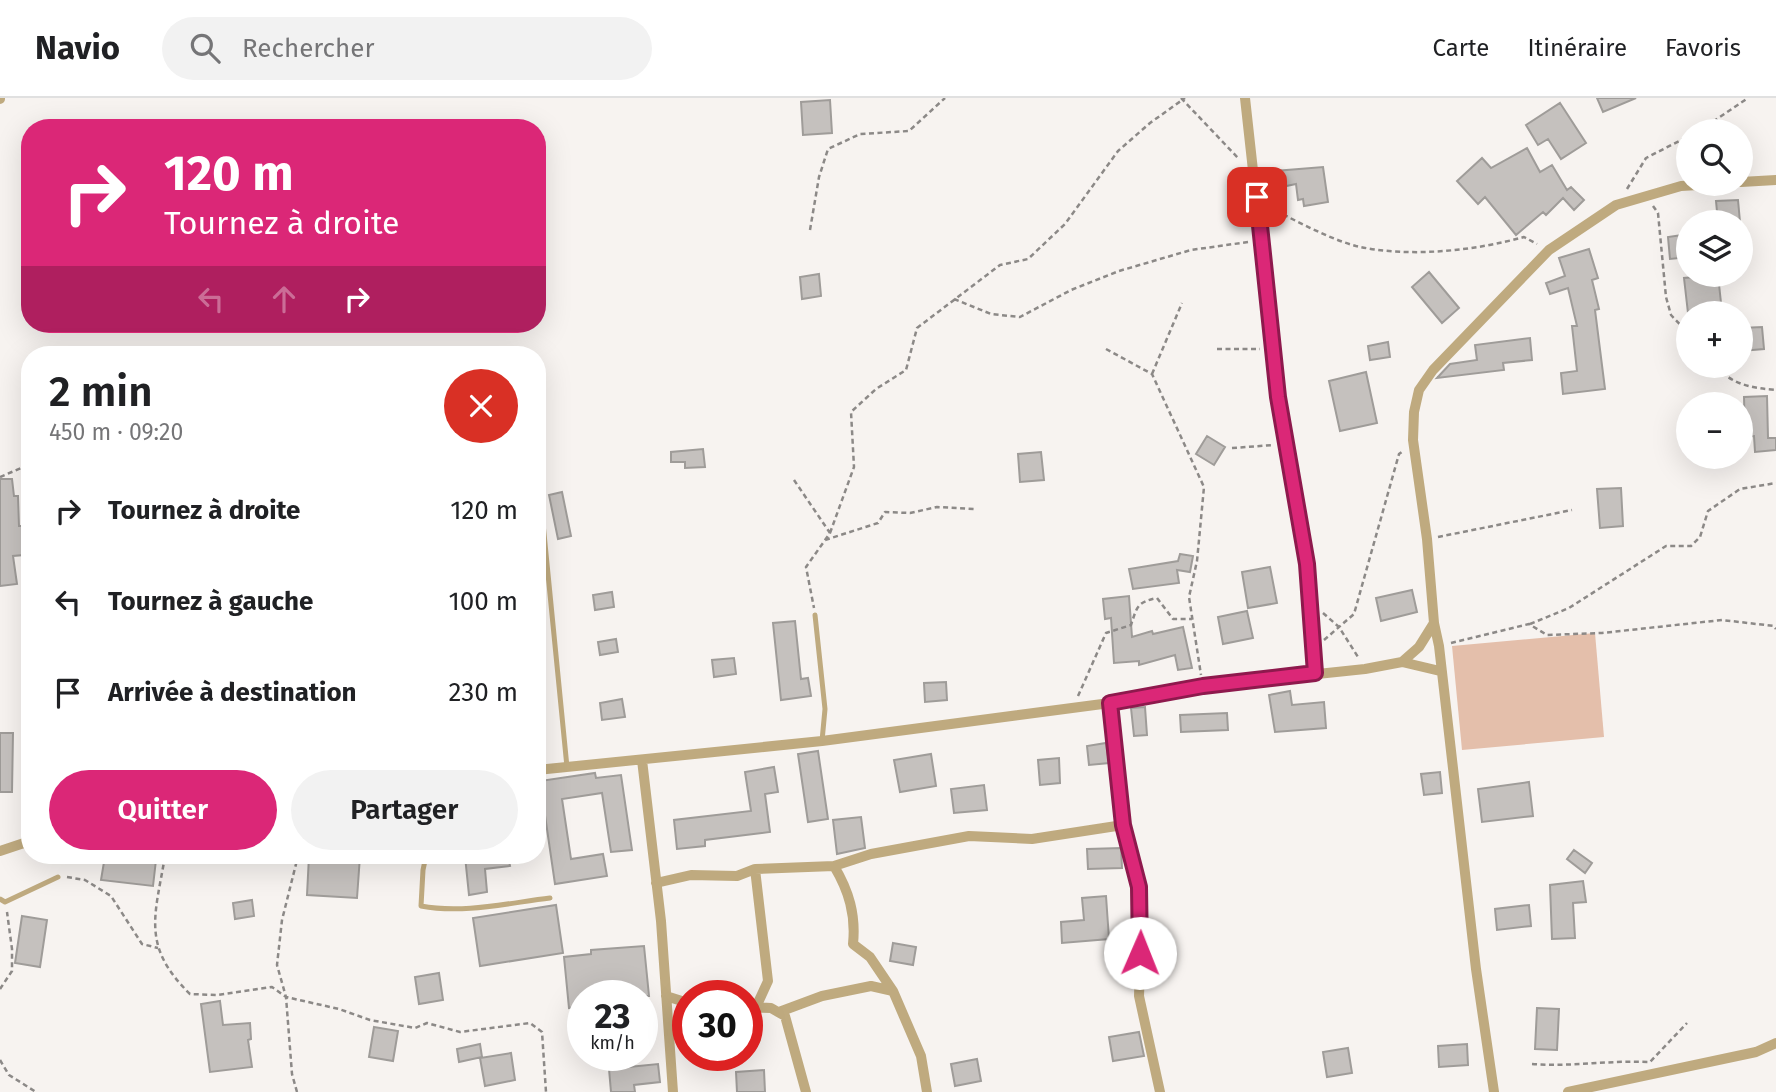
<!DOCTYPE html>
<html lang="fr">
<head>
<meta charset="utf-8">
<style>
	:root { --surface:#fff; --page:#f2f2f2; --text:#202124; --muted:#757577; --line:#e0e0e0; --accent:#db2777 }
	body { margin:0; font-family:"Fira Sans",sans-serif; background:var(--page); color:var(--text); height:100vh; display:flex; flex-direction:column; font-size:26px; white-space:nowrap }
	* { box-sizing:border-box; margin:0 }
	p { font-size:23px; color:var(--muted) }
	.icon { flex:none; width:38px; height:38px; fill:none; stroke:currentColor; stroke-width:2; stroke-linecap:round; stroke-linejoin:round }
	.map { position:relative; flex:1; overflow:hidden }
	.sheet { position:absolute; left:21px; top:248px; width:525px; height:518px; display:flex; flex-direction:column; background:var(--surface); border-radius:28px; box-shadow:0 7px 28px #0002 }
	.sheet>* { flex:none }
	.banner { position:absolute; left:21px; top:21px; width:525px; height:214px; border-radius:28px; box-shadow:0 7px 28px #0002; background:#db2777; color:#fff; overflow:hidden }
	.fabs { position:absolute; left:1676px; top:21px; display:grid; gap:14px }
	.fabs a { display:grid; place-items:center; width:77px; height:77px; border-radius:50%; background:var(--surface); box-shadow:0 7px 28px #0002; font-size:35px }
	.speed { position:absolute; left:567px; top:882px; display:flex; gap:14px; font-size:35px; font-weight:700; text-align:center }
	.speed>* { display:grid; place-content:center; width:91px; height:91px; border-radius:50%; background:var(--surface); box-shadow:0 7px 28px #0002; line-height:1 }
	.speed small { font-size:18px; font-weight:400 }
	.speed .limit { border:10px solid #d22; background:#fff; color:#111 }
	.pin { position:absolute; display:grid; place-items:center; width:60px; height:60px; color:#fff; margin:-30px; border-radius:14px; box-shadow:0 4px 10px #0006 }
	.me { position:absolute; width:77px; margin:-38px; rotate:1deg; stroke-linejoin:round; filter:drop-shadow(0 0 5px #0008) }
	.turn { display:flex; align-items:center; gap:24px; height:147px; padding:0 28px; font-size:32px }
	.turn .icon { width:91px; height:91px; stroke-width:2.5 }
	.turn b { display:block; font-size:49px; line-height:60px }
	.lanes { display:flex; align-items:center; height:66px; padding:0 28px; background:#0003; justify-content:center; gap:35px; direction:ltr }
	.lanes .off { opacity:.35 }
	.round { display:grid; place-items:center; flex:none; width:74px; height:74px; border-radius:37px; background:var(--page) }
	.overview { display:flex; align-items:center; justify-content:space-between; height:119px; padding:0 28px }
	h1 { font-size:42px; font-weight:600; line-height:52px }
	.action { display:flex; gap:14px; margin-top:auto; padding:14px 28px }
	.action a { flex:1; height:80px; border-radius:42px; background:var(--accent); color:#fff; font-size:28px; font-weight:600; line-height:80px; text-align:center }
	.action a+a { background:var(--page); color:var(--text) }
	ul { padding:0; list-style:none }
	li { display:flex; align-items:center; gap:21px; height:91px; padding:0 28px }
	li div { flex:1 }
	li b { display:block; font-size:26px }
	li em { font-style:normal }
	header { display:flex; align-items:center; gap:42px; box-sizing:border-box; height:98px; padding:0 35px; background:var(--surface); border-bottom:2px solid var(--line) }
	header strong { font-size:33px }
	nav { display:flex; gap:38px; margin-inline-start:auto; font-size:24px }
	.search { width:490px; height:63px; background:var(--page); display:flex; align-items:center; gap:18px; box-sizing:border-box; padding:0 24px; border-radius:38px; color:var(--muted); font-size:26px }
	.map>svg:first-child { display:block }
	.green { fill:#e4bfab }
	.building { fill:#c5c1be; stroke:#9f9c99; stroke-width:2 }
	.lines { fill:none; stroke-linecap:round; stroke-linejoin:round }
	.path { stroke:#8c8987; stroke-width:2.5; stroke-dasharray:5 3.5; stroke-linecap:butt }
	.lane { stroke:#bfaa7f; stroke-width:5 }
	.street { stroke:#bfaa7f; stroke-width:10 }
	.route-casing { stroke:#8e194d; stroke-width:18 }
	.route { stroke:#db2777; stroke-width:12 }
</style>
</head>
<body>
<header>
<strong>Navio</strong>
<div class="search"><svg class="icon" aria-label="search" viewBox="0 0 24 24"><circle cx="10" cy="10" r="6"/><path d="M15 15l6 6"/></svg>Rechercher</div>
<nav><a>Carte</a><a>Itinéraire</a><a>Favoris</a></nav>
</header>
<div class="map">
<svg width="1776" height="994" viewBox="0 0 1776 994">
	<rect width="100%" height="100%" fill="#f7f3f0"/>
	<path class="green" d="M1595,535L1604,639L1462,652L1452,548Z"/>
	<path class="building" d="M1597,0H1636L1603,14Z
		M830,2L832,35L803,37L801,4Z
		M1560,5L1586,45L1561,61L1548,41L1538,47L1526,27Z
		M1527,50L1540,74L1552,67L1567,92L1571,89L1584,102L1574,112L1563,100L1546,117L1543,114L1516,137L1485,99L1478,106L1457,83L1482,60L1491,70Z
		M1323,69L1328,104L1304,108L1303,101L1298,102L1296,86L1277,90L1275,73Z
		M1738,102L1740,124H1718L1716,103Z
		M1689,136V159L1670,161L1668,139Z
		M1589,151L1598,180L1592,182L1599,211L1595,212L1605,291L1563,296L1561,275L1577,273L1572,228H1577L1568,190L1550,196L1546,185L1565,178L1559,160Z
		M1429,174L1459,210L1442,225L1412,189Z
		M819,176L821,198L802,201L800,179Z
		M1718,177L1722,214L1688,215L1684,180Z
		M1762,229L1764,251L1741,253V230Z
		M1530,240L1532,262L1503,265L1504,272L1437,280L1450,266L1477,262L1475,247Z
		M1388,244L1390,259L1370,262L1368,248Z
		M1366,274L1377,325L1340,333L1329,283Z
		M1767,298L1768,340H1776V352L1755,354L1754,338L1745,339L1744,299Z
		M1207,338L1225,349L1214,367L1196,356Z
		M703,351L705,369L685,370V364H671V354Z
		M1041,354L1044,382L1020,384L1018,356Z
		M0,381H12L14,398H18L19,428H22L24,457L13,458L17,486L0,488Z
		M1621,390L1623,428L1600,430L1597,391Z
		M562,394L571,438L558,441L549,397Z
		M1180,456L1193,458L1190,474L1177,472L1179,485L1133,491L1129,471L1178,463Z
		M1270,469L1277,505L1248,510L1242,474Z
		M1412,492L1417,514L1381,523L1376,500Z
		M612,494L614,509L595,512L593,497Z
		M1129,498L1132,539L1152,533L1153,536L1183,529L1192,570L1178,572L1175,557L1139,567V563L1114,565L1111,520L1105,521L1103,501Z
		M1247,513L1253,540L1223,546L1218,519Z
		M795,523L801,581L808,580L811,598L781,602L773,525Z
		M616,541L618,554L600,557L598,544Z
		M734,560L736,576L714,579L712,562Z
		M946,584L947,602L925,604L924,585Z
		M1290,593L1292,607L1324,604L1326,630L1275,634L1269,597Z
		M622,601L625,619L602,622L600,605Z
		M1145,609L1147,637L1134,638L1131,610Z
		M1227,615L1228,632L1181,634L1180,617Z
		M0,635H13L12,694H0Z
		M1106,645L1109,665L1089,667L1087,648Z
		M818,653L828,721L808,724L798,656Z
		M931,656L936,688L900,694L894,662Z
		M1059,660L1060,685L1040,687L1038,662Z
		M774,669L778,694L765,696L770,734L705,742V748L677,751L674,722L751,713L745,674Z
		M1440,674L1442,695L1424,697L1421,676Z
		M595,675L596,680L621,677L632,752L611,754L602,695L562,701L571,761L603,756L607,778L555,786L540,683Z
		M1529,684L1533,718L1482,724L1478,691Z
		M984,687L987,712L954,715L951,691Z
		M861,719L865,750L837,756L833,722Z
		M1121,750L1122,770L1088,771L1087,751Z
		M1574,752L1592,765L1585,775L1567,761Z
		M105,758L156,762L153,788L101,782Z
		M309,758H360L357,800L307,797Z
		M465,758H508L510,768L485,771L487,794L469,797Z
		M1583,783L1586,804L1573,805L1575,840L1552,841L1550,787Z
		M1106,798L1109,841L1062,845L1061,824L1084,822L1082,800Z
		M252,802L254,818L235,821L233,805Z
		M556,807L563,855L480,868L473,820Z
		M1529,807L1531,828L1497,832L1495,811Z
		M22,818L47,822L40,869L15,865Z
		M893,845L916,849L913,867L890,863Z
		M644,848L649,898H583V908L569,910L564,859L591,856V852Z
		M439,875L443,902L419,906L415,879Z
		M220,903L223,927L250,925L251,941L248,942L252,969L210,974L201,906Z
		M1537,910L1559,911L1557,952L1535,951Z
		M374,929L398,933L393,963L369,959Z
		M1139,934L1144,958L1113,963L1109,939Z
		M480,946L482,959L459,964L457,951Z
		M1467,946L1468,967L1439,969L1438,948Z
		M1348,950L1352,975L1327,979L1323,954Z
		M511,955L515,982L485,988L480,960Z
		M977,961L981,983L955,988L951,966Z
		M658,966L660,984L634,987L635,994H611L609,971Z
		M764,972L765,994H737L736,974Z"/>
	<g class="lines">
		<path class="path" d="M1181,0L1239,61
			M1699,33L1748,0
			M1627,91L1646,60L1689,38
			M1270,107L1272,111C1299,124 1327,140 1356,148C1407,160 1474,153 1524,139L1537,146
			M1653,108L1658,115L1666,199L1671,217L1689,236
			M810,132L819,79L828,51L860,36L909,33L945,0
			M954,201L991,216L1020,219L1071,192L1119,173L1191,152L1248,144
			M1106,251L1152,276L1204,389L1197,463L1189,499L1201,577
			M1217,251H1260
			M1716,268C1732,287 1752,290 1776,292
			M1152,276L1182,205
			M1232,350L1274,347
			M0,379L26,368L30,362
			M794,382L830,435L806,469L814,510
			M830,435L854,369L851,314L876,291L906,272L917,230L1000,167L1028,161L1065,126L1118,53L1150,25L1185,0
			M1438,439L1572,412
			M825,442L878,425L885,414L910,415L937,409L974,411
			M1323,515L1339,529L1358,559
			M1530,526L1569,510L1666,448H1691L1700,439L1708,413L1740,391L1776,385
			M1324,542L1354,516L1399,356L1403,353
			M1451,545L1529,526L1547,537L1602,535L1722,522L1774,528L1776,531
			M1078,598L1106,535L1131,527C1137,509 1137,504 1157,500L1173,521H1192
			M165,758C155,818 141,848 190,896L217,897L272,889L286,899L339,911L370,922L415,930L427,925L460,934L530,925L542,934L546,994
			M67,779L85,782L111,798L142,846L158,850
			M0,891L12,873V851L7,814
			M0,962L9,977L36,994
			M1532,966C1572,969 1610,962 1650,964L1687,925
			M297,994L292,976L286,899L277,867L282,822L298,758"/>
		<path class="lane" d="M542,415L567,669
			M815,517L825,611L822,643
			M426,758L423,772L421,808C463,816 508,805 550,800
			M0,801L5,804L58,779"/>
		<path class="street" d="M1245,0L1278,299L1307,466L1315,575
			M0,1V0
			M1741,84L1776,82
			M1434,525L1439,548L1476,871L1494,994
			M1402,564L1440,573
			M642,662L661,823L673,994
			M537,672L822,643L1110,605L1203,588L1365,571L1402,564L1419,549L1434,525L1427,441L1413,342L1414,314L1419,292L1433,272L1549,152L1616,107L1681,88L1715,86
			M1123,727L1139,789L1141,837L1139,898L1160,994
			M0,753L30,743
			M834,768C849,793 856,817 853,846L870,859L893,893
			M755,771L834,768L871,756L969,738L1032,741L1123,727L1110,605
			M656,785L691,777L737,778L755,771L768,883L756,909V941L747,955
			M666,898L688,905
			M747,909L771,910L785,918L806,994
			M779,914L822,898L871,888L893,893L921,958L927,994
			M1568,994L1756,954L1776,945"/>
	</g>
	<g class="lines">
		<g class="route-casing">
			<path id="route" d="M1140,855L1139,789L1123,727L1110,605L1203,588L1315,575L1307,466L1278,299L1257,99"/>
		</g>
		<use href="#route" class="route"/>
	</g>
</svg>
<div class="fabs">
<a><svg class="icon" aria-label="search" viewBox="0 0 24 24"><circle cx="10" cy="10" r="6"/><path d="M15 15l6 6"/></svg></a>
<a><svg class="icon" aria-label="layers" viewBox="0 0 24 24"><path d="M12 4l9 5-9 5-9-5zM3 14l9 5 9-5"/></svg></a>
<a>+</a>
<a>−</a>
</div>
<div class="speed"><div>23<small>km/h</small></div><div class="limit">30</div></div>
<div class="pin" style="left:1257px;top:99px;background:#d93025"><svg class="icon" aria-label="arrive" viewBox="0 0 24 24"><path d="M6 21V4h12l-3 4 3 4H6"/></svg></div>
<svg class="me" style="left:1140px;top:855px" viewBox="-20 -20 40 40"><circle r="19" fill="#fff"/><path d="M0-13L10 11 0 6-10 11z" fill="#db2777"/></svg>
<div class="banner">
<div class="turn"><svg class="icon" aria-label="right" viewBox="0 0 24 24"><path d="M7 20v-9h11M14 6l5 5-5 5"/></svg><div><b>120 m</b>Tournez à droite</div></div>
<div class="lanes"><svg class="icon off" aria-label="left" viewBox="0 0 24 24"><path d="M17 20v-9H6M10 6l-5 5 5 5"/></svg><svg class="icon off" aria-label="ahead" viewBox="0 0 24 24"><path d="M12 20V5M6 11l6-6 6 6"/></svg><svg class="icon" aria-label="right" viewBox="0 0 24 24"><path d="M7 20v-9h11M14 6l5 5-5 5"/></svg></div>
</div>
<section class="sheet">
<div class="overview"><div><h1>2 min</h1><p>450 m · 09:20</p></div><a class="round" style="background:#d93025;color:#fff"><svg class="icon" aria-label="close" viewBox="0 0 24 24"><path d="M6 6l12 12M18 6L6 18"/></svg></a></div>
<ul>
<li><svg class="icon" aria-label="right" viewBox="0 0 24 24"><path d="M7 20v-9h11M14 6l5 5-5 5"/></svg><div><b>Tournez à droite</b></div><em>120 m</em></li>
<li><svg class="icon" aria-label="left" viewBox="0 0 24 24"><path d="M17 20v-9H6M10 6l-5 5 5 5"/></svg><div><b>Tournez à gauche</b></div><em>100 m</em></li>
<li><svg class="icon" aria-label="arrive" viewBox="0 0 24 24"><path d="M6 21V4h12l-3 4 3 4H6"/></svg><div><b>Arrivée à destination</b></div><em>230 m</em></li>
</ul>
<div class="action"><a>Quitter</a><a>Partager</a></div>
</section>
</div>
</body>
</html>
